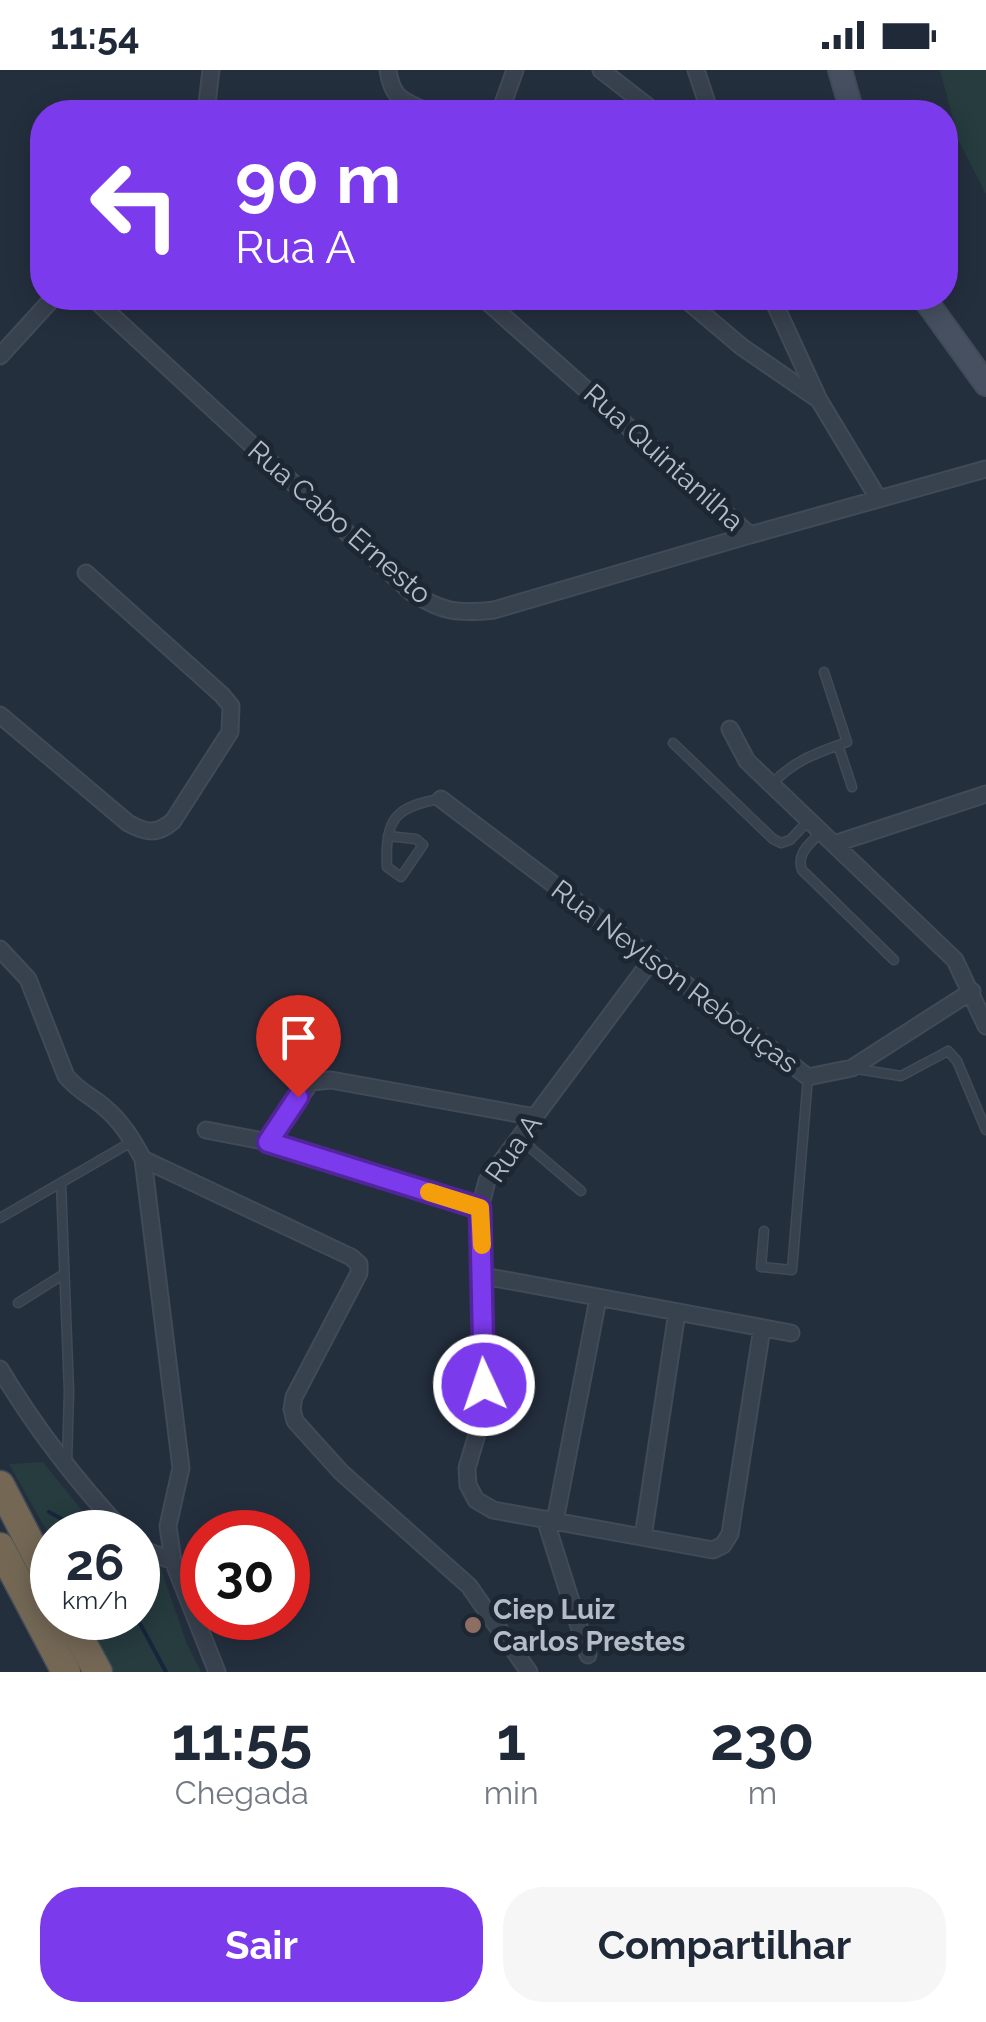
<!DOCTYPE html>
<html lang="pt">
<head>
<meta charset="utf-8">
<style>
	:root { --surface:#fff; --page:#f6f6f7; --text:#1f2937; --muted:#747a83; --accent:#7c3aed }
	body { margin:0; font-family:Raleway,sans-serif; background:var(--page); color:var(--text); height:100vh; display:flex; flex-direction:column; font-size:38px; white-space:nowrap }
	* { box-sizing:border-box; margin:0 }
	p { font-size:32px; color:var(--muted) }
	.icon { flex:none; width:55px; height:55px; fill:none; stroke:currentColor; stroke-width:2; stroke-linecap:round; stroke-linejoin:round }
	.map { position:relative; height:1602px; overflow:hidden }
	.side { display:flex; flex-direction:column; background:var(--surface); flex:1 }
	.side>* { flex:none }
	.banner { position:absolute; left:30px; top:30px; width:928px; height:210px; border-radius:40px; box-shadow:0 5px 25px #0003; background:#7c3aed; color:#fff; overflow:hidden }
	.speed { position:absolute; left:30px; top:1440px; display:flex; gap:20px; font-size:50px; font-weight:700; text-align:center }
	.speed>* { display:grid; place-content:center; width:130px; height:130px; border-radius:50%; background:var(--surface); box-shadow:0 5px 25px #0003; line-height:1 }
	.speed small { font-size:25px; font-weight:400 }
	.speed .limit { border:15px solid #d22; background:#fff; color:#111 }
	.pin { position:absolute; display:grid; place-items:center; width:85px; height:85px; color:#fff; margin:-102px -42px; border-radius:50% 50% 50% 0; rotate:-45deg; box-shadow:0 0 10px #0007 }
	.pin .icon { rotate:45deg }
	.me { position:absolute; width:110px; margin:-55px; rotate:357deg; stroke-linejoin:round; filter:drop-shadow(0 0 8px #0008) }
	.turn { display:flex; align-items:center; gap:35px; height:210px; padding:0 40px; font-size:45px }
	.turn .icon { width:130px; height:130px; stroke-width:2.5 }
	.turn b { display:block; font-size:70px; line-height:85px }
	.eta { display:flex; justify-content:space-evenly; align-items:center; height:170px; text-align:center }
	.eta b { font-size:60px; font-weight:700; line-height:70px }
	.cta { display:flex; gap:20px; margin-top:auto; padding:20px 40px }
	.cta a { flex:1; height:115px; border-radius:40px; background:var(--accent); color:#fff; font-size:40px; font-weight:700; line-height:115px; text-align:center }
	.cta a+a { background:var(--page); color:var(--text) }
	.status { display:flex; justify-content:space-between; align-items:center; height:70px; padding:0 50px; background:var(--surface); direction:ltr }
	.status svg { height:28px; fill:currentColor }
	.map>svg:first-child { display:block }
	.green { fill:#263c3f }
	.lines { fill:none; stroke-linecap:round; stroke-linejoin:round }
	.stream { stroke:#17263c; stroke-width:4 }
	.lane-casing { stroke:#414a57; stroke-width:11 }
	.street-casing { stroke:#414a57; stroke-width:19 }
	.secondary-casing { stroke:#414a57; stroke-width:26 }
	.highway-casing { stroke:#434c59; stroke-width:31 }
	.lane { stroke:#38414e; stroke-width:8 }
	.street { stroke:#38414e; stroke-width:15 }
	.secondary { stroke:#465061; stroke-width:22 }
	.highway { stroke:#746855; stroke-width:28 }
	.route-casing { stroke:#51269a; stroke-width:25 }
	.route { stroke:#7c3aed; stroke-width:18 }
	.slow { stroke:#f59e0b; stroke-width:18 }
	.education-dot { fill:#8d6e63; stroke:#1d2633; stroke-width:4 }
	.labels { text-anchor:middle; stroke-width:10; stroke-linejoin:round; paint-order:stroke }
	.street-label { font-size:28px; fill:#b4bcc9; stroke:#1d2633 }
	.poi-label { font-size:28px; font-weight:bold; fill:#b4bcc9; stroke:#1d2633; text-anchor:start }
</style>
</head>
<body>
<div class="status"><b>11:54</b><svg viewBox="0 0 49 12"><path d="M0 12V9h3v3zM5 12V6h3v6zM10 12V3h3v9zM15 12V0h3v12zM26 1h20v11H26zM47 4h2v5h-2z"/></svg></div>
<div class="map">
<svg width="986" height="1602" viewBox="0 0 986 1602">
	<rect width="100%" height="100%" fill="#242f3e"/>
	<path class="green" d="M940,0H986V124L959,72Z
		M43,1392L93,1454L101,1462H52V1470L9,1394Z
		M138,1487L160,1496L187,1574L201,1602H112L85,1548H138Z"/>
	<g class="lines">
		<path class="stream" d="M49,1442L86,1462
			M137,1548L166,1602"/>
		<g class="lane-casing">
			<path id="lane" d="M673,673L773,769L781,773L790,770L809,750
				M838,675L852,717
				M772,714C794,690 817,683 847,672L824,602
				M821,762C810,774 796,783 802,800L894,890
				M388,766L416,769L423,775L401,807L387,797C385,750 394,736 441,729
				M857,999L901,1006L948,981L957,991L986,1060
				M519,1068L581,1121
				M61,1113L69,1321L67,1393
				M0,1148L133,1071
				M764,1161L761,1197L792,1200L808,1007
				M18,1233L64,1204"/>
		</g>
		<g class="street-casing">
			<path id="street" d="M388,0C392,29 403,30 427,42
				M601,0L655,42
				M696,0L710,42
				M206,42L211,0
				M500,42L515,0
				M93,228L411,522C442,542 457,544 494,540L750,465
				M483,228L750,465L986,399
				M684,228L742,277L819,330
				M772,228L819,330L878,428
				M0,286L53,228
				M0,645L128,753C146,763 157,765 173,751L230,662L231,636L222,625L86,503
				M730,659L747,691L955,890L986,956
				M441,729L808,1007L852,998L972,921
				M834,774L986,724
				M0,879L28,909L66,1006C77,1020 91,1026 104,1037C122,1052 132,1069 143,1089L351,1187L359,1194V1203L294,1327L292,1339L295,1351L341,1402L469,1516L529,1602
				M653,888L487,1111L480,1138L484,1206L483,1344L467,1398L468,1415L476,1430L493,1440L713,1480L723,1475L730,1464L762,1258
				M206,1060L268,1072L480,1138
				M268,1072L311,1012L331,1010L535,1047
				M143,1089L181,1398L168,1456L173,1491L217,1602
				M484,1206L791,1263
				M0,1299C36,1359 76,1411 124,1462
				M545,1449L588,1585
				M555,1451L598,1229
				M643,1467L677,1242
				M138,1474L147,1481L173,1491"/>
		</g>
		<g class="secondary-casing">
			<path id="secondary" d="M840,0L852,42
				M924,228L986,314"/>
		</g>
		<g class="highway-casing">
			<path id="highway" d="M0,1415L52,1515
				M0,1477L66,1602
				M69,1548L98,1602"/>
		</g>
		<use href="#lane" class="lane"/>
		<use href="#street" class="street"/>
		<use href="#secondary" class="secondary"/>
		<use href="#highway" class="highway"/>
	</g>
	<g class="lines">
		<g class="route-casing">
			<path id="route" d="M298,1027L268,1072L480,1138L484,1315"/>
		</g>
		<use href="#route" class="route"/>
		<path class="slow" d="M429,1122L480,1138L482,1175"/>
	</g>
	<circle class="education-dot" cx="473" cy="1555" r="10"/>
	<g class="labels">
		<g class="street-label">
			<text transform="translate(664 387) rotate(42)" y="10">Rua Quintanilha</text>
			<text transform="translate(340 452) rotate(41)" y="10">Rua Cabo Ernesto</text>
			<text transform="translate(675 906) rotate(37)" y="10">Rua Neylson Rebouças</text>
			<text transform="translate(513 1078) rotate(-55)" y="10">Rua A</text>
		</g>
		<g class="poi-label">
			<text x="493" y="1549">Ciep Luiz<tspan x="493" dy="32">Carlos Prestes</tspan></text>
		</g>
	</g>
</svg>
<div class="speed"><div>26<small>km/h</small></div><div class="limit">30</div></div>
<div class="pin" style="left:298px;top:1027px;background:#d93025"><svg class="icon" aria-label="arrive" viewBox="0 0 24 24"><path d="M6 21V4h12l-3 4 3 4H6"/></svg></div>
<svg class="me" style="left:484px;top:1315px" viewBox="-20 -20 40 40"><circle r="17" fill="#7c3aed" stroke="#fff" stroke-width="3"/><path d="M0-11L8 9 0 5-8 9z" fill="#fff"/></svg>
<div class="banner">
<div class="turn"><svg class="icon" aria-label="left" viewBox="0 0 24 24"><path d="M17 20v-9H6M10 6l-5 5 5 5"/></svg><div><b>90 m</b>Rua A</div></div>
</div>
</div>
<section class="side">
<div class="eta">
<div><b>11:55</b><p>Chegada</p></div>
<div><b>1</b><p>min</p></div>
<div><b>230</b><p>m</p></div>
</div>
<div class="cta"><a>Sair</a><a>Compartilhar</a></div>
</section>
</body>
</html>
